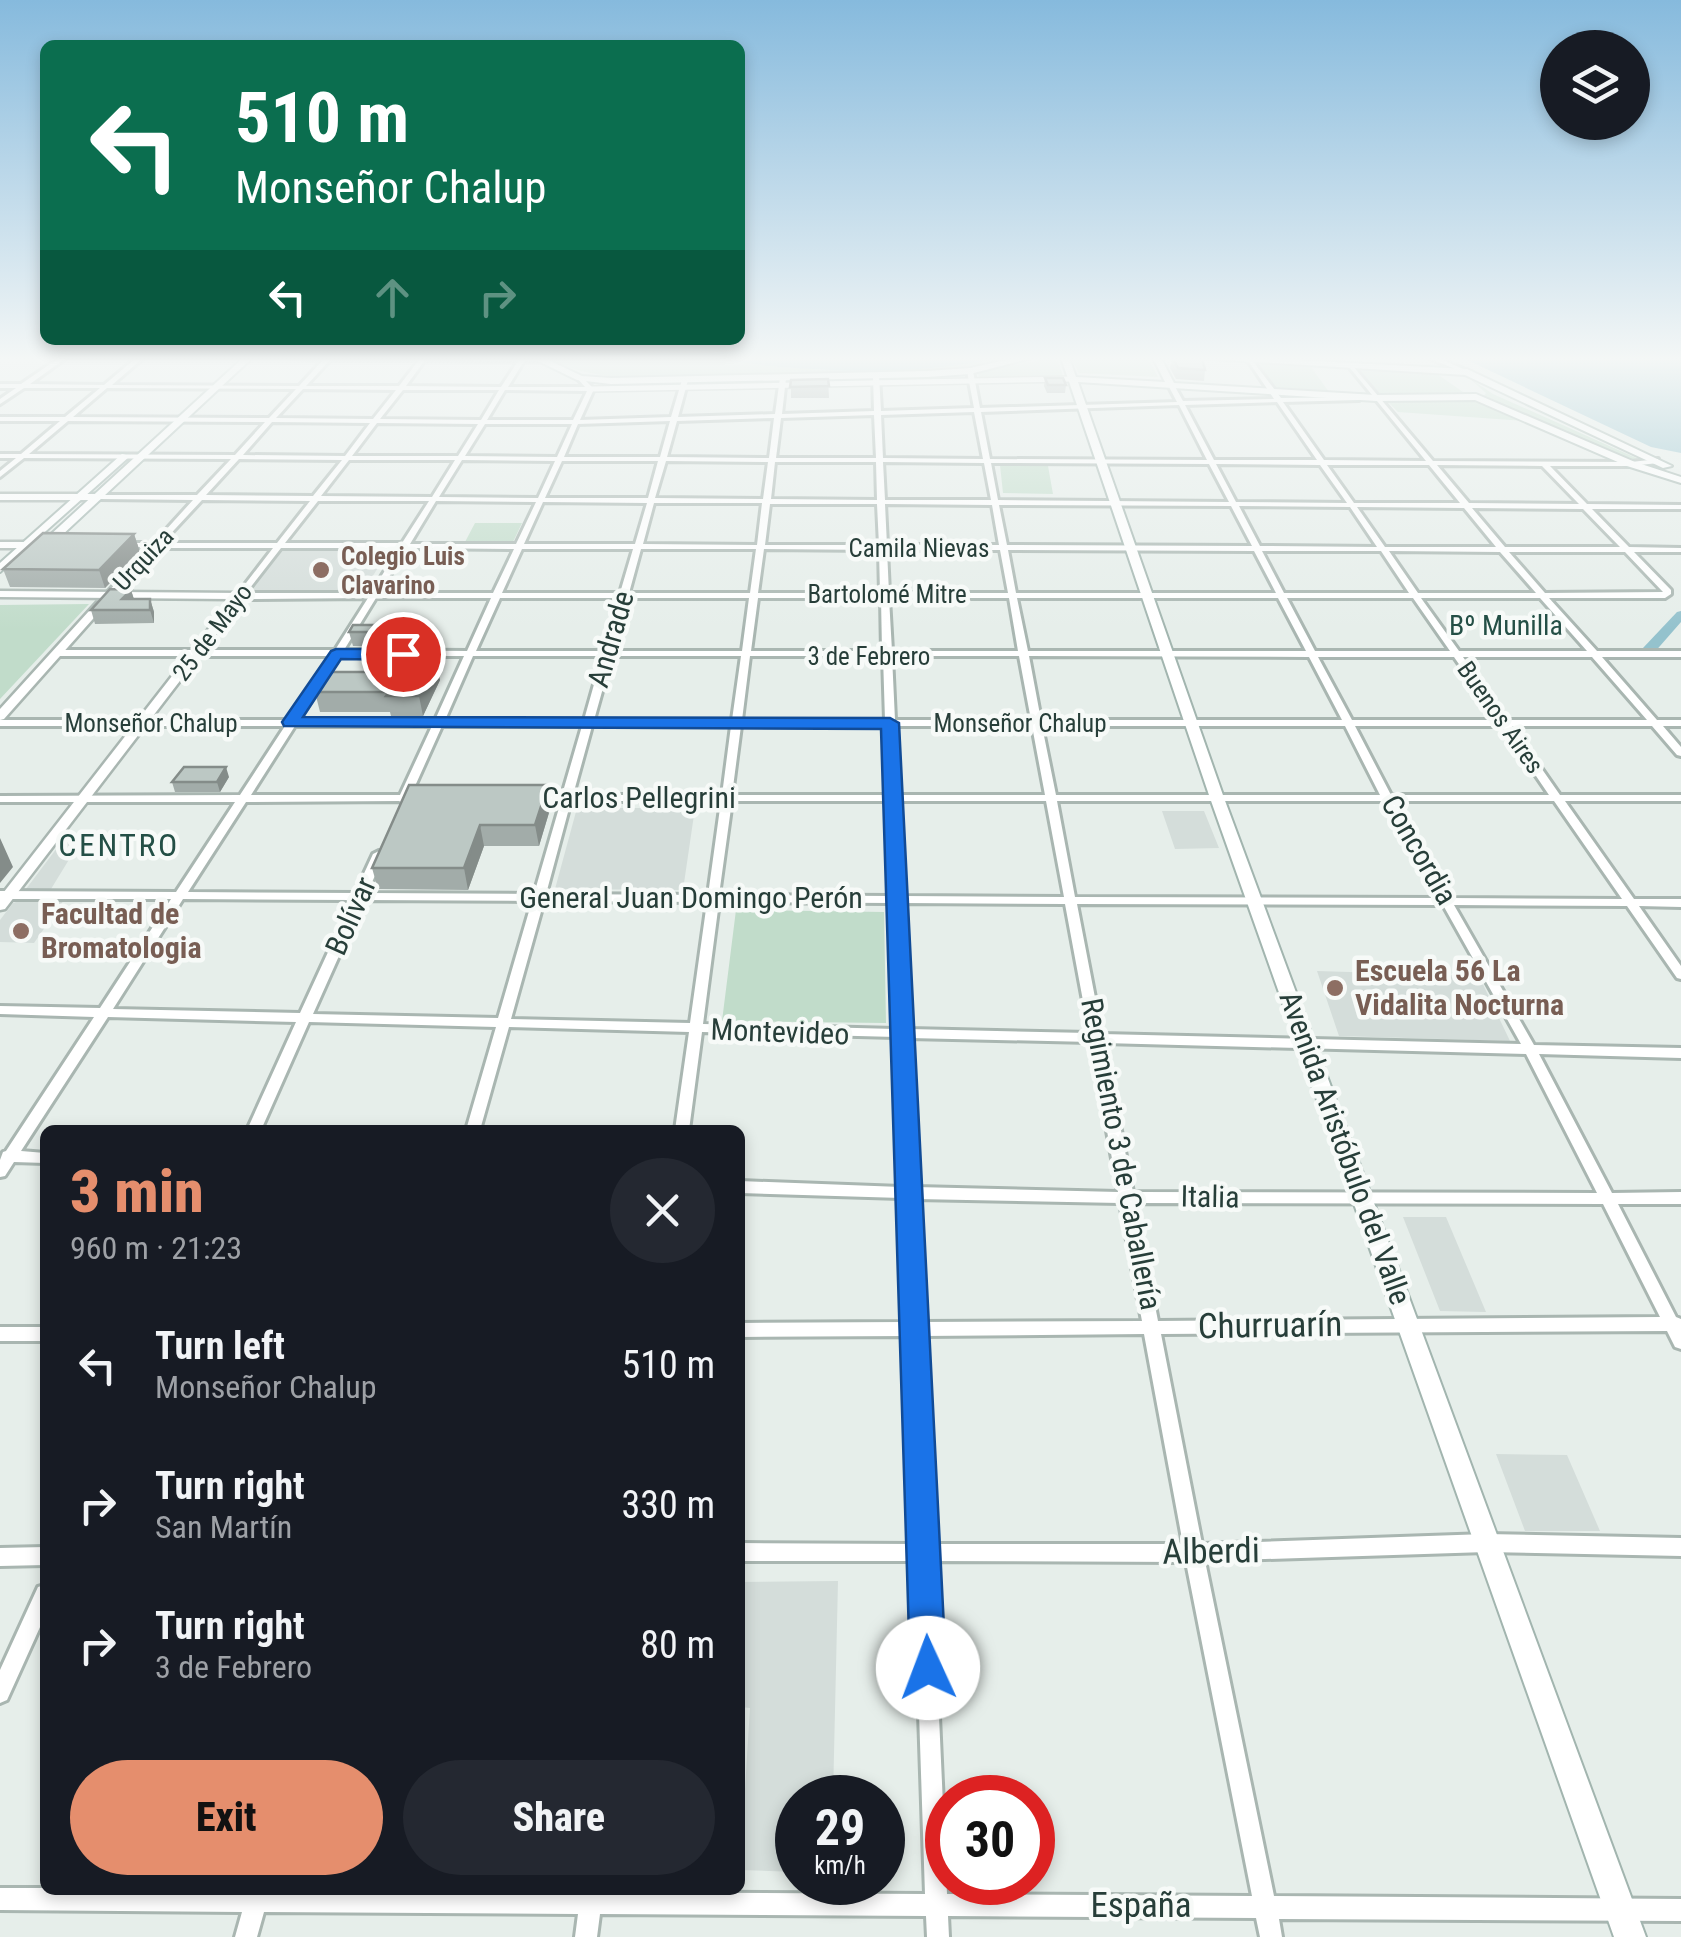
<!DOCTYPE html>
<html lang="en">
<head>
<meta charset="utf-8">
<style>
	:root { --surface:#171b24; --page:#242831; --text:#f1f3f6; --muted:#9ea1a6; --accent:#e58e6d }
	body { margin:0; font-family:"Roboto Condensed",sans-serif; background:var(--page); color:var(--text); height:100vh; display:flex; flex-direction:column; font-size:38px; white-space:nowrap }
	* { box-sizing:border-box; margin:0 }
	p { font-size:32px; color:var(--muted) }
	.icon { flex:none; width:55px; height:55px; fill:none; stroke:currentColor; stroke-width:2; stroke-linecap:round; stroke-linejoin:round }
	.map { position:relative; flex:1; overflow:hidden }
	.side { position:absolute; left:40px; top:1125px; width:705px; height:770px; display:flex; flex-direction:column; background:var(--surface); border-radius:15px; box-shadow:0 5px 15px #0003 }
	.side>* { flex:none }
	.banner { position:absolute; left:40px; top:40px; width:705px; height:305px; border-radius:15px; box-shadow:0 5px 15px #0003; background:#0b6e4f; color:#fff; overflow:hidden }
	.controls { position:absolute; left:1540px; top:30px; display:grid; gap:20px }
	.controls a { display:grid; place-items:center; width:110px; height:110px; border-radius:50%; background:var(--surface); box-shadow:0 5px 15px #0003; font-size:50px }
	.speed { position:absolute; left:775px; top:1775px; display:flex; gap:20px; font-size:50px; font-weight:700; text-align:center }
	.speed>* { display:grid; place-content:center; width:130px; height:130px; border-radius:50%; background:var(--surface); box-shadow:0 5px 15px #0003; line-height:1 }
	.speed small { font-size:25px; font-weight:400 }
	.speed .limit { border:15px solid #d22; background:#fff; color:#111 }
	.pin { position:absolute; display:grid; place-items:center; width:85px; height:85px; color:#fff; margin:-42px; border:5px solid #fff; border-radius:50%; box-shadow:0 2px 10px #0007 }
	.me { position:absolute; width:110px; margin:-55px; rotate:358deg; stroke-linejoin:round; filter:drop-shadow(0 0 8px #0008) }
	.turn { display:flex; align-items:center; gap:35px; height:210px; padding:0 30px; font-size:45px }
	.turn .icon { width:130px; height:130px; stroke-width:2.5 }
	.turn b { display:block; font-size:70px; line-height:85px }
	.lanes { display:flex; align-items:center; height:95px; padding:0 30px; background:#0003; justify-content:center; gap:50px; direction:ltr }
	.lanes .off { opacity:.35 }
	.round { display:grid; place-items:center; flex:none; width:105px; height:105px; border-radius:52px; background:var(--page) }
	.head { display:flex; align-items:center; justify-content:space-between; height:170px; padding:0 30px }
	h1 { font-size:60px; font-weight:800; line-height:75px; color:var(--accent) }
	.primary-button { display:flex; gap:20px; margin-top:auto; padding:20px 30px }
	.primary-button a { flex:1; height:115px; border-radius:60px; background:var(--accent); color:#111; font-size:40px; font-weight:800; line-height:115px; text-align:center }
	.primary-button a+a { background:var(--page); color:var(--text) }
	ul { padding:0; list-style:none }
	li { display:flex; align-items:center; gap:30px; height:140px; padding:0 30px }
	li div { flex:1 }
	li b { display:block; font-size:38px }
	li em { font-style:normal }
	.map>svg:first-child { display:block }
	.built { fill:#d4ddda }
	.green { fill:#c1dcca }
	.water { fill:#94c2cd }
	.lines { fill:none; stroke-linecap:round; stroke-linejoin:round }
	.canal { fill:#94c2cd; fill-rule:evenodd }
	.pedestrian-casing { stroke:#a9b6b1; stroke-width:8 }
	.minor-casing { stroke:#a9b6b1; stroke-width:6 }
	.tertiary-casing { stroke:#a9b6b1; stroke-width:5 }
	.secondary-casing { stroke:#a2b5af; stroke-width:4 }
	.pedestrian { stroke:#fff; stroke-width:5 }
	.minor { fill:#fff; fill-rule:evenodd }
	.tertiary { fill:#fff; fill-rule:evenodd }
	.secondary { fill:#fff; fill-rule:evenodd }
	.wall { fill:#a2aca9 }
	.shaded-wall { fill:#848c89 }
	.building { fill:#bcc8c4; stroke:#848c89; stroke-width:2.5 }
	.route { fill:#1a73e8; stroke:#114b97; stroke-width:2.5 }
	.education-dot { fill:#8d6e63; stroke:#f7faf8; stroke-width:4 }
	.labels { text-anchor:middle; stroke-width:9; stroke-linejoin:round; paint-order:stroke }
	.far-street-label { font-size:25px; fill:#273e39; stroke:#f7faf8 }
	.far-education-label { font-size:25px; font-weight:bold; fill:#785e54; stroke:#f7faf8; text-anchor:start }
	.far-neighbourhood-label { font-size:28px; fill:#244f46; stroke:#f7faf8 }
	.street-label { font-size:30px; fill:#273e39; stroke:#f7faf8 }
	.education-label { font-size:30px; font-weight:bold; fill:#785e54; stroke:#f7faf8; text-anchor:start }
	.neighbourhood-label { font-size:32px; letter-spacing:2.5px; fill:#244f46; stroke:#f7faf8 }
	.near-street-label { font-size:35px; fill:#273e39; stroke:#f7faf8 }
</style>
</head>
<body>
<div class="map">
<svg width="1681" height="1937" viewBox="0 0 1681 1937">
	<rect width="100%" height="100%" fill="#e6eeea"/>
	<path class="built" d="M390,548L363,592H249L282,549Z
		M577,808H695L683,890L555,889Z
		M1162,811H1204L1219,848L1175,849Z
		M63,840H81L51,889H26Z
		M25,899L64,900L34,943L0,942V920L13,903Z
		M1317,971L1479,976L1510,1041L1339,1036Z
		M1403,1217H1446L1486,1312L1440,1311Z
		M1496,1454L1567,1455L1600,1531H1525Z
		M838,1581L833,1797L798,1798L797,1872L740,1870L750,1708L740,1707V1582Z"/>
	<path class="green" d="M544,358H708L822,370H896L1014,358C931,375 847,373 763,375C691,377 610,389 544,358Z
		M1071,358H1148L1158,377L1079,373Z
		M1046,359L1058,361L1063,376L979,378L978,373L983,371Z
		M1262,364L1311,367L1329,392L1276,389L1258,366Z
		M1360,370L1437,374L1463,392L1381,395Z
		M1469,378L1493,394L1643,461H1628L1484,396L1486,393Z
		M1466,400L1482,402L1525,421L1398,412L1388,402Z
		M1000,465L1048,466L1053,494L1003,493Z
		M475,523H522L513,542H465Z
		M89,604L0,699V605Z
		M736,910L884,912L886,1023L722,1021Z"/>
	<path class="water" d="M708,358H1000C903,378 804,372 708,358Z
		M1463,358L1681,360V453L1651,447Z"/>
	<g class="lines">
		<path class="canal" d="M1681,611V622L1653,654H1643V648L1677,612Z"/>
		<g class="pedestrian-casing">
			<path id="pedestrian" d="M819,384L1072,379
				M591,389L798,385"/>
		</g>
		<g class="minor-casing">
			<path id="minor" d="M59,358H66L30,384L104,385L136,358H143L112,385L299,386L323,360L292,358H541L538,361H524L508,387H585L577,378L582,377L594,389L580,420L671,417L682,380L685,378L688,380L678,417L775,414L780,378L783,376L786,378L782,414L874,411L873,375L876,373L879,375L881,411L974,408L967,371L970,369L973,371L980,408L1177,402L1167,383L1170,381L1173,383L1183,401L1274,399L1249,362L1252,360L1281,398L1361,397L1359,400L1283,402L1324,460L1426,461L1350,368L1352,365L1433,461L1631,462L1658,459V463L1631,466H1550L1587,504L1681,505V509H1592L1629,547L1681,548V552H1634L1671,590V594L1665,598H1549L1597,651H1681V657H1602L1657,720H1681V726H1663L1681,747V756L1677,755L1652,726H1512L1560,795H1681V801H1565L1634,899H1681V907L1639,906L1681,966V979L1677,978L1627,906L1454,905L1534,1045L1681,1048V1058L1539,1054L1612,1193L1681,1192V1204H1618L1676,1317L1681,1319V1349L1675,1347L1667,1331L1161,1334L1202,1544L1486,1534L1681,1538V1556L1486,1552L1205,1561L1274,1896L1681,1899V1921L1279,1919L1282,1937H1260L1256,1918L948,1916L949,1937H927L926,1916L600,1914L597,1937H575L578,1914L264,1912L257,1937H235L242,1912L0,1910V1888H45V1890L581,1892V1890H603V1892L925,1894L914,1561H740V1543L913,1544L906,1336L740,1337V1323L905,1322L901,1198L740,1193V1181L901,1187L896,1037L702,1032L689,1130H675L689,1032L509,1027L480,1130H466L496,1027L309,1022L261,1130H247L296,1022L108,1017L21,1151L45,1153V1163L14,1162L5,1176L0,1177V1160L3,1152L6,1151L94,1017L0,1014V1006L100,1008L171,899H0V891L176,892L235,802H0V796L240,795L285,726H0V720H289L331,656H57L52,653L57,650H335L368,598L240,599L236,596L273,548H158L112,598H106V594L149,547H121V543H154L193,500L99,499L95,497L96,495H197L231,459L24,458L0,477V471L16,458H0V454H21L60,421H0V417H65L100,388H24L0,404V399L16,388H0V384H21ZM330,360H419L399,386H306ZM425,360L518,361L501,387L406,386ZM107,388L296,389L269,418L73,417ZM303,389L396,390L373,419L276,418ZM403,390H499L481,420L380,419ZM505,390L587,391L573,420H487ZM1277,402L1317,460H1214L1185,405ZM1179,405L1207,460L990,459L981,412ZM974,412L983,459L883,458L881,415ZM874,415L876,458H776L781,418ZM774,418L769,458L667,457L677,421ZM68,421L265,422L235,455L29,454ZM670,421L660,457H564L578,424ZM272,422L370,423L345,456L243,455ZM377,423L478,424L458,456H352ZM485,424H572L557,457L465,456ZM239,459L342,460L313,496L206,495ZM349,460H455L432,497L321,496ZM462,460L555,461L538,498L439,497ZM562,461H658L648,498H545ZM666,461L768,462L763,499L655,498ZM775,462H876L877,500L771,499ZM883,462L984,463L991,500H885ZM991,463L1209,464L1229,502L998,500ZM1216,464L1320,465L1347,503L1236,502ZM1327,465H1429L1460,503H1354ZM1437,465L1542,466L1579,504L1469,503ZM202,500L310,501L277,543H162ZM318,501H429L402,543H285ZM436,501L536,502L516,544H410ZM543,502L647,503L635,544H524ZM654,503H762L757,545L643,544ZM770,504H877L879,545H765ZM885,504L992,505L999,545H887ZM999,505L1231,506L1252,546L1007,545ZM1239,506L1350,507L1377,547L1260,546ZM1357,507L1464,508L1496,547H1385ZM1472,508L1583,509L1620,547H1505ZM281,548H399L371,593H246ZM407,548L514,549L493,593H379ZM522,549H633L620,593H502ZM641,549H756L750,593H629ZM764,549L879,550L880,593H758ZM887,550H1000L1008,593H889ZM1008,550L1254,551L1276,593H1016ZM1262,551H1381L1409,593H1284ZM1389,551L1500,552L1536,593H1418ZM1509,552H1625L1663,592L1545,593ZM376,598H491L467,651L344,650ZM500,598H619L604,651H476ZM628,598H749L742,651H613ZM758,598H881L882,651H751ZM889,598H1009L1018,651H892ZM1017,598H1278L1306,651H1028ZM1287,598H1413L1450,651H1315ZM1421,598H1540L1587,651H1459ZM340,656H464L435,720H299ZM473,656H602L584,720H445ZM612,656H741L732,720H594ZM750,656H883L885,720H742ZM892,656H1019L1031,720H895ZM1029,656L1309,657L1342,720H1041ZM1318,657H1454L1498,720H1352ZM1463,657H1592L1647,720H1508ZM295,726H432L400,795H251ZM442,726H582L562,795H534L529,798L534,801H561L534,894L367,893L385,854L379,851L373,854L355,893L188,892L246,802L399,801L403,803L423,800L424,798L423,796L411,795ZM592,726H731L722,795H573ZM741,726H885L887,795H732ZM895,726H1032L1045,795H898ZM1042,726H1345L1380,795H1056ZM1355,726H1502L1549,795H1391ZM571,801H721L708,895L546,894ZM732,801H888L891,896L719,895ZM898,801H1046L1064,897L903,896ZM1057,801H1384L1439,898L1075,897ZM1395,801H1554L1622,899L1450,898ZM183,899L352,900L300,1013L113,1009ZM364,900L532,901L498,1018L313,1014ZM544,901L707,902L690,1023L511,1019ZM719,902L891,903L895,1029L703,1024ZM903,903L1065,904L1089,1033L909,1029ZM1077,904L1443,905L1521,1044L1102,1034ZM909,1038L1091,1042L1118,1192L916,1187ZM1104,1043L1526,1054L1597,1193L1133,1192ZM916,1199L1120,1203L1142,1321L922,1322ZM1135,1203L1603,1204L1660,1317L1158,1321ZM1144,1334L1183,1544H932L922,1336ZM932,1561L1186,1562L1252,1896L947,1894Z
				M1429,358H1438L1470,372L1465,373Z
				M0,1327H45V1341H0Z
				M45,1547V1565L0,1566V1548Z
				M45,1585V1616L7,1700L0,1703V1670L38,1587Z"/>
		</g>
		<g class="tertiary-casing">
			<path id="tertiary" d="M0,494H99L104,497L99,500H0Z
				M0,542H41L46,545L41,548H0Z
				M0,591L240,593L245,596L5,909L0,910V897L232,599L0,597Z
				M99,600L108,602L4,719L0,720V709Z"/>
		</g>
		<g class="secondary-casing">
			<path id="secondary" d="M243,358H252L45,551H37V547Z
				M532,358H544L582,376L611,378L927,371L970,368L1015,358H1032L970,374L927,377L611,384L577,380Z
				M1061,358H1069L1076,377L1165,382L1153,358H1161L1174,383L1376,395L1476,394L1635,462L1681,477V483L1627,466L1475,400L1376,401L1078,382L1224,798L1646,1937H1614L1210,798Z
				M1193,358H1253L1467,369L1672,466L1663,468L1465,375Z
				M122,454L130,456L0,572V563Z"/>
		</g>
		<use href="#pedestrian" class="pedestrian"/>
		<use href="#minor" class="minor"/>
		<use href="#tertiary" class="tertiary"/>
		<use href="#secondary" class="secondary"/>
	</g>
	<path class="wall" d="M1172,358H1202L1205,370L1204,381L1176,379L1170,368Z
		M1045,378L1066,385L1065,393H1047L1044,386Z
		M828,379L829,398H791V380Z
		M134,534L140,552L105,588L10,587L3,569Z
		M131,590L134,599H150L154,612V623L95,624L91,610Z
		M406,625L409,639L406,647L353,646L349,632Z
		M440,680L423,716H391L390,712H320L315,692Z
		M229,777L220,792H175L172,782Z
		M548,785L551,806L539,846H484L468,890L378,889L372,868Z"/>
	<path class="shaded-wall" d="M134,534L140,552L105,588L99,570Z
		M131,590L135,603L122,599Z
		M150,599L154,612V623L150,610Z
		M406,625L409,639L406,647L403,632Z
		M436,660L440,680L423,716L419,696Z
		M226,767L229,777L220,792L217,782Z
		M548,785L551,806L539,846L535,825Z
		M480,825L484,846L468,890L464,868Z
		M0,838L13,867L0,883Z"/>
	<path class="building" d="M1173,358H1202L1205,370L1178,368Z
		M1045,378H1063L1066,385H1048Z
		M828,379L829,386L790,387L791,380Z
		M43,533L134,534L99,570L3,569Z
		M110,589L131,590L122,599H150V610H91Z
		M353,625H406L403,632H349Z
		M408,660H436L419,696H386L389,692H315L327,672H402Z
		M184,767H226L217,782H172Z
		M409,785H548L535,825H480L464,868H372Z"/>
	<linearGradient id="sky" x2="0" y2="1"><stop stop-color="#86badd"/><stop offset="0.57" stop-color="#f4f7f6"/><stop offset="1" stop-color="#f4f7f6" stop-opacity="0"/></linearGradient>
	<rect width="1681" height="630" fill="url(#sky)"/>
	<path class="route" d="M336,649H403L411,654L403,660L341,659L303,717L890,718L899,723L946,1668L941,1681L928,1686L915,1681L910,1668L881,729L284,726L282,722L331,651Z"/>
	<g class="education-dot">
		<circle cx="321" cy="570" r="10"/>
		<circle cx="21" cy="931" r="10"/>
		<circle cx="1335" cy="988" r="10"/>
	</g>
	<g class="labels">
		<g class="far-street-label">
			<text x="919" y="557">Camila Nievas</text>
			<text transform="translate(143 559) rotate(-47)" y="9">Urquiza</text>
			<text x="887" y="603">Bartolomé Mitre</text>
			<text transform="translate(212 632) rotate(-53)" y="9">25 de Mayo</text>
			<text x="869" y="665">3 de Febrero</text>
			<text transform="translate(1501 717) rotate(55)" y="9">Buenos Aires</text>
			<text x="151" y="732">Monseñor Chalup</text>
			<text x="1020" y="732">Monseñor Chalup</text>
		</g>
		<g class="far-education-label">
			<text x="341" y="565">Colegio Luis<tspan x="341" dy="29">Clavarino</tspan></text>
		</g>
		<g class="far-neighbourhood-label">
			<text x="1506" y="635">Bº Munilla</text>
		</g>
		<g class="street-label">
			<text transform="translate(611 639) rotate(-74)" y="10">Andrade</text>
			<text x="639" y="808">Carlos Pellegrini</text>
			<text transform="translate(1419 850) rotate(60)" y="10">Concordia</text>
			<text x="691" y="908">General Juan Domingo Perón</text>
			<text transform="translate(351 916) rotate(-66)" y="10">Bolívar</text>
			<text transform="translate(780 1032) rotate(2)" y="10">Montevideo</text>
			<text transform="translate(1345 1148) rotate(70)" y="10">Avenida Aristóbulo del Valle</text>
			<text transform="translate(1121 1154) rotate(79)" y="10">Regimiento 3 de Caballería</text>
			<text transform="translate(1210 1197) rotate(1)" y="10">Italia</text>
		</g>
		<g class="education-label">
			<text x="41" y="924">Facultad de<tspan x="41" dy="34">Bromatologia</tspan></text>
			<text x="1355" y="981">Escuela 56 La<tspan x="1355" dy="34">Vidalita Nocturna</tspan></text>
		</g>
		<g class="neighbourhood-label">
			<text x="119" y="856">CENTRO</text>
		</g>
		<g class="near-street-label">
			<text transform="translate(1270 1325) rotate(-1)" y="12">Churruarín</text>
			<text transform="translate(1211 1551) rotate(-1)" y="12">Alberdi</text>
			<text x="1141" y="1917">España</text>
		</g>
	</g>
</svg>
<div class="controls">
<a><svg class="icon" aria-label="layers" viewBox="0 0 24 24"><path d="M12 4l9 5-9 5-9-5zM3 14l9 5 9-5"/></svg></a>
</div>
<div class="speed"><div>29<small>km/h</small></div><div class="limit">30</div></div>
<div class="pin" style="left:403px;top:654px;background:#d93025"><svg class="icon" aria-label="arrive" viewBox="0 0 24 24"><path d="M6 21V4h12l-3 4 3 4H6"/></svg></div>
<svg class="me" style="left:928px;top:1668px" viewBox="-20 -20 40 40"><circle r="19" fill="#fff"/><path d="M0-13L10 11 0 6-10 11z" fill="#1a73e8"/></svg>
<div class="banner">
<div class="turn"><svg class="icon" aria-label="left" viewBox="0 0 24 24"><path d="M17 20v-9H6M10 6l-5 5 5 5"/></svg><div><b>510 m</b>Monseñor Chalup</div></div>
<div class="lanes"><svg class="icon" aria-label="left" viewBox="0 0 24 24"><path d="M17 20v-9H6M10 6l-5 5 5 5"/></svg><svg class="icon off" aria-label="ahead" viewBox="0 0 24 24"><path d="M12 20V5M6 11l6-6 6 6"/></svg><svg class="icon off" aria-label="right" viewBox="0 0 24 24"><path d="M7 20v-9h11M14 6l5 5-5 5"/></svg></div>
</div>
<section class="side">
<div class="head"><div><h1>3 min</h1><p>960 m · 21:23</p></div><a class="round"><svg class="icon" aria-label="close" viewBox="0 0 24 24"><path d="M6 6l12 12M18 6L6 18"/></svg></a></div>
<ul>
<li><svg class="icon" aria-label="left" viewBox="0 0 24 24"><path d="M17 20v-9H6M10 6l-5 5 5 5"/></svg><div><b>Turn left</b><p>Monseñor Chalup</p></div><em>510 m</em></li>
<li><svg class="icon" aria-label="right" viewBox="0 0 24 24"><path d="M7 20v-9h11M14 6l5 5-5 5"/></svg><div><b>Turn right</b><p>San Martín</p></div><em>330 m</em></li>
<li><svg class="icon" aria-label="right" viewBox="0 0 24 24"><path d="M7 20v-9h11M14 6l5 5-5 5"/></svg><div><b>Turn right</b><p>3 de Febrero</p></div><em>80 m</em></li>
</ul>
<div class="primary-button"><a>Exit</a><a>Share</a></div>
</section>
</div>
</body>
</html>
